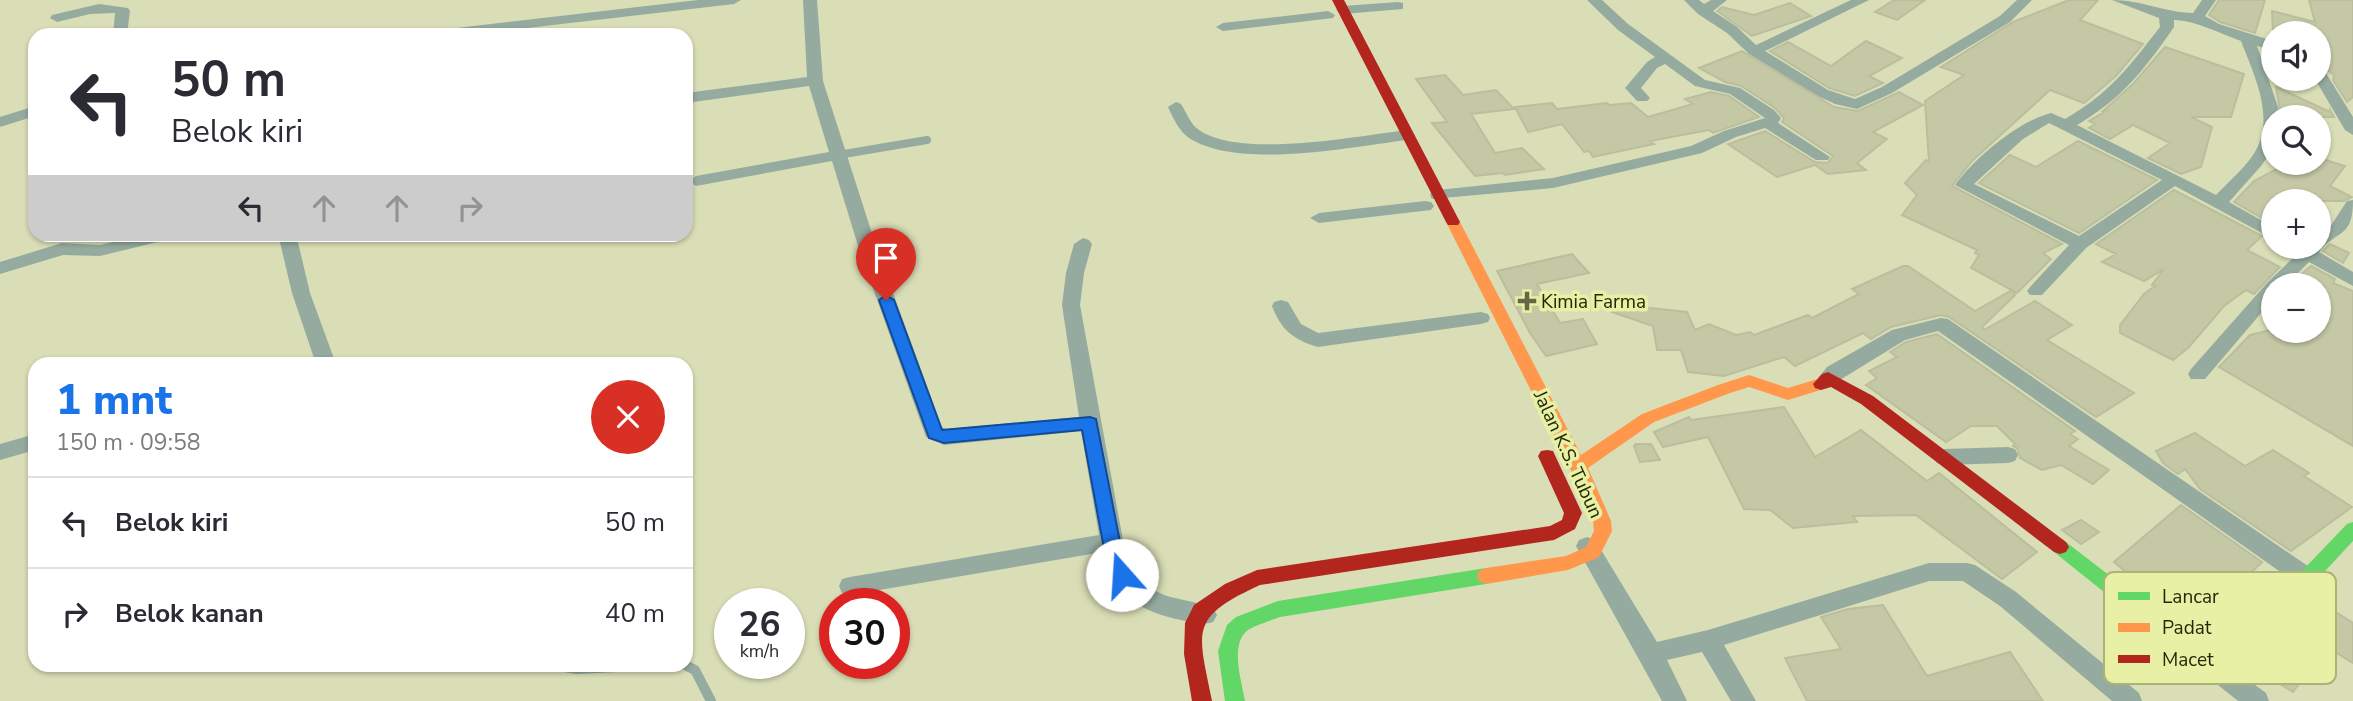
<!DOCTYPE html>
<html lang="id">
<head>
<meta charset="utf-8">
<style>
	:root { --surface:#fff; --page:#f2f2f3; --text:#2b2b33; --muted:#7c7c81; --line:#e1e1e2; --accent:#1a73e8 }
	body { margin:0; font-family:"Nunito Sans",sans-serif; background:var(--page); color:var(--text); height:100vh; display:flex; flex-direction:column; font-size:26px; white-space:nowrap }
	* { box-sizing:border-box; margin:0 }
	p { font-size:23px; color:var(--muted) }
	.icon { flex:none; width:38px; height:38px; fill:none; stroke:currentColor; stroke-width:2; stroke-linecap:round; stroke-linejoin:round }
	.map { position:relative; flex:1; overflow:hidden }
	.drawer { position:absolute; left:28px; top:357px; width:665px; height:315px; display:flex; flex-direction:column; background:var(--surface); border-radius:21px; box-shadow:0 2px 5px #0004 }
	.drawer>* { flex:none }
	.banner { position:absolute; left:28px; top:28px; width:665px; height:214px; border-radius:21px; box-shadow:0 2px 5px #0004; background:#fff; color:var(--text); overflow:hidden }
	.buttons { position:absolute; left:2261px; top:21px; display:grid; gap:14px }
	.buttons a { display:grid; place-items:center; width:70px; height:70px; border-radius:50%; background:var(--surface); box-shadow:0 2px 5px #0004; font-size:35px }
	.speed { position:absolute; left:714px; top:588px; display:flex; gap:14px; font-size:35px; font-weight:700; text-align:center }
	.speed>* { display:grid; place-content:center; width:91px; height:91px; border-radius:50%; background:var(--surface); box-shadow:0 2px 5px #0004; line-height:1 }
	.speed small { font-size:18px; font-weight:400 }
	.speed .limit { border:10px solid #d22; background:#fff; color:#111 }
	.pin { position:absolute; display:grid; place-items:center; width:60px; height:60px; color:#fff; margin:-72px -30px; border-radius:50% 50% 50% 0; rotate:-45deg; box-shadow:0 0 7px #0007 }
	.pin .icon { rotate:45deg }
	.me { position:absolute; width:77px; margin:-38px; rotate:341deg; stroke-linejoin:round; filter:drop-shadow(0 0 5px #0008) }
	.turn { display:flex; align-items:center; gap:24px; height:147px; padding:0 28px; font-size:32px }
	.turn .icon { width:91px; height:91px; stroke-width:2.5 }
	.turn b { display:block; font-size:49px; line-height:60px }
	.lanes { display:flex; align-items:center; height:66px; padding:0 28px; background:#0003; justify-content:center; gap:35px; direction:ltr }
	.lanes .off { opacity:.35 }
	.round { display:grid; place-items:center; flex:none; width:74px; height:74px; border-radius:37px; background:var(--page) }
	.headline { display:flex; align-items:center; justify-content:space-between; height:119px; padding:0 28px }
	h1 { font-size:42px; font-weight:800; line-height:52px; color:var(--accent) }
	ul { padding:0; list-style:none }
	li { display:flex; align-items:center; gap:21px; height:91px; padding:0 28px; border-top:2px solid var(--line) }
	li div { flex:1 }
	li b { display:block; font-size:26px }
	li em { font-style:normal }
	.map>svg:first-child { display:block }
	.building { fill:#c4c8a5; stroke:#babe9d; stroke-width:2 }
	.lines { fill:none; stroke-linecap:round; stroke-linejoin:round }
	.lane-far1 { stroke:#95ab9f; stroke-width:8 }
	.lane { stroke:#95ab9f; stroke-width:10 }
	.street { fill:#95ab9f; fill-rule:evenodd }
	.fast { fill:#63d668; fill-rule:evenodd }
	.slow { fill:#ff974d; fill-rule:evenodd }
	.jam { fill:#b3261e; fill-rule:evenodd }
	.route { fill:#1a73e8; stroke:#114b97; stroke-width:2 }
	.poi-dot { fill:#646745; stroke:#e7f0a4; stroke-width:2.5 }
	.labels { text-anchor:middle; stroke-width:7; stroke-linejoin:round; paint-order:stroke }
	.poi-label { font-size:19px; fill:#242708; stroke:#e7f0a4; text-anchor:start }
	.street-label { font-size:19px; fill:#242708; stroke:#e7f0a4 }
	.key { fill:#e7f0a4; stroke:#acb475; stroke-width:2 }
	.key-label { font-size:19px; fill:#242708 }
</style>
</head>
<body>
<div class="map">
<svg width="2353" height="701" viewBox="0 0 2353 701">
	<rect width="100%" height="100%" fill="#dadeb6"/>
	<path class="building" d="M1894,0H1925L1897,20L1875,12Z
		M2069,0H2098L2080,20L2143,44L2116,76L2084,103L2050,90L1972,161L1952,186L2062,244L2043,253L2051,259L2017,293L1971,268L1979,255L1975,253L1977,250L1902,215L1917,195L1905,183L1926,160L1929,162L1925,101L1964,75L1941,67L2013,22Z
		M2219,0H2265L2255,33L2220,22L2209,15Z
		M2309,0H2353V97L2347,102L2333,80L2334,75L2324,67L2328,54L2319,53V33H2273L2272,11L2315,22Z
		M1790,3L1811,16L1752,36L1717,11L1722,7L1754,15Z
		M1866,41L1902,58L1869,76L1883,83L1855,96L1829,88L1770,51L1788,42L1831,66Z
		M2165,47L2244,74L2231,117H2191L2212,127L2201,167L2181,174L2148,158L2170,143L2133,125L2110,139L2089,128L2095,124L2089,121L2106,111H2103L2133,84Z
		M1742,51L1834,107L1858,111L1899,92L1923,105L1873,132L1887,139L1857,163L1866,170L1828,174L1815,165L1777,177L1728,144L1765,131L1815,162L1828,163L1833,156L1782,122L1784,118L1775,108L1741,86L1725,82L1699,68Z
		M1445,75L1463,95L1496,90L1514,109L1471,114L1495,153L1522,148L1544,169L1505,175L1503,173L1475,176L1432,123L1447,122L1416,79Z
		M2276,87L2330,112V110L2334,117H2281Z
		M1711,92L1729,96L1759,117L1713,133L1709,130L1650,141L1654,144L1593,157L1589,151L1584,152L1562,124L1528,132L1515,107L1552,103L1557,109L1607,103L1610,105L1631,103L1648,117L1693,104L1685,99Z
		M2078,141L2157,180L2079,233L1979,183L2010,155L2036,167Z
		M2319,158L2345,166L2330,186L2352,197L2344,201H2300L2287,195L2280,201H2273V208L2262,218L2234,202L2254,181L2288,163H2319Z
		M2174,190L2262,236L2247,250L2280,267L2254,294L2246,290L2224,306L2189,347L2173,360L2120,333V325L2144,294L2155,286L2152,285L2164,269L2144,281L2102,262L2116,254L2096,244Z
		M2330,244L2349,253L2343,263L2323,251Z
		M1572,254L1589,273L1537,284L1560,323L1583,319L1597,344L1546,356L1530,333L1497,271Z
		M1903,266H1908L1975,311L2012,290L2015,295L1982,327L1984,330L2035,301L2072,325L2047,340L2134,393L2096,417L1949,317L1941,315L1891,327L1871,339L1863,333L1795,366L1784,357L1724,376L1688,372L1681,350H1657L1653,326L1612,312L1614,304L1687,312L1695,330L1709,324L1736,335L1750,332L1754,335L1808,315L1812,318L1859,294L1852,289Z
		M2311,266L2335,279L2333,283L2353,291V446L2219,367L2250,335L2266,331H2319V285H2289Z
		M1937,334L2075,431L2070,434L2078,439L2069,446L2109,470L2093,484L2061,465L2042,470L2020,458L2017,448L2013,446L2015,444L1997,426H1971L1946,442L1866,385L1877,378L1869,371L1897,357L1890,352L1906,342Z
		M1784,407L1815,457L1861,430L1927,481L1939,473L2037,552L2002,579L1916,515L1853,516L1857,522L1793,528L1770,510L1744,509L1708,437L1663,447L1654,432L1689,417L1691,420Z
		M2195,433L2245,466L2273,450L2309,473L2304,476L2352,507L2291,551L2200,489L2185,469L2178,474L2163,463L2156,451Z
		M1636,444H1651L1660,460L1640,462L1634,446Z
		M2181,505L2262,562L2233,590L2226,585L2194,620L2147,590L2114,562Z
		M2081,520L2099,532L2081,544L2062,530Z
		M2312,597L2353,623V663L2327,647L2293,692L2243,661Z
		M1883,605L1927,676L2010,652L2043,701H1807L1785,658L1841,649L1821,617L1848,609Z"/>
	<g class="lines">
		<path class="lane-far1" d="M838,155L927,140"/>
		<path class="lane" d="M552,665L577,669L655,665
			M685,665L695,670L711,701"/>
		<path class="street" d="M698,0H741L734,4L468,35H424L431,31Z
			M803,0H817L823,81L877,249L942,427L946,429L1079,417L1062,305L1066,273L1074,244L1083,238L1089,240L1092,244L1084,273L1080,305L1127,562C1156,604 1171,593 1213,608L1217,615L1213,622C1202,626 1192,622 1181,620C1142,612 1110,595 1103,552L850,595L842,593L839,586L842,579L850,577L1099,535L1081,431L944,445L926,437L859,249L832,161L696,186L688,181L696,176L829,152L809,86L686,103V93L807,77Z
			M1587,0H1602L1628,24L1705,80L1740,88L1774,110L1781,118L1778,123L1830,157L1828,160H1816L1765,128L1736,137L1702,153L1553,188L1432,199L1430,195L1432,191L1438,190L1553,178L1691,146L1724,131L1765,118L1730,94L1695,86L1665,64L1657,68L1641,88L1650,98L1647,101H1637L1625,88L1647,62L1655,57L1618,30Z
			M1684,0H1699L1704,4L1711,0H1727L1713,11L1737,27L1756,45L1851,0H1869L1765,51L1828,90L1855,99L1882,87L2000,16L2017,0H2032L2010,22L1892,93L1857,109L1835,104L1818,96L1749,54L1727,33L1698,14Z
			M2112,0C2141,0 2163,12 2193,13L2202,0H2216L2205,16L2219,24L2273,41V50L2257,46L2278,107L2279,117H2273V149L2261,166L2229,202L2273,227V239L2175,186L2086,248L2042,295H2030L2027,291L2030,287L2069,245L1955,185C1976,157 2017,122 2051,113L2065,119C2111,92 2128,68 2160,27L2159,18ZM2174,20C2198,21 2218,33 2241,41C2254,75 2277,120 2253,155C2243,170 2228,182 2216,195L2077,125C2123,98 2144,70 2174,27ZM2049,123L2059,128L2162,180L2079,236L1974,184L2023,139Z
			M1398,2L1403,3V9L1343,14L1336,10L1343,6Z
			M99,4L128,8L130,11L127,35H113L115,13L90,14L57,22L50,18L52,15Z
			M1328,11L1335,15L1333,18L1223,31L1216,27L1223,23Z
			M2319,69L2324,70L2353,117V135L2345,130L2315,79H2319Z
			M1176,102L1181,104C1187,113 1190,124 1199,130C1241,159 1357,136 1407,130L1415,135L1407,140C1350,147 1239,170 1189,138C1179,131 1173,118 1168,107Z
			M35,106V116L0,127V117Z
			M2353,200C2353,239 2337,229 2319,252L2353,272V286L2309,262L2286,285H2273V299L2205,379H2191L2188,374L2191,369L2267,283L2296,255L2287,247H2319V235L2330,227L2347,201Z
			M1425,201L1431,202L1434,206L1431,210L1319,223L1310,218L1319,213Z
			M147,234H176L174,238L100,256L63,255L0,274V262L62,243L100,245Z
			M278,234H296L310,293L336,364H316L292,293Z
			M1281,300L1288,302L1301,324L1318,333L1481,312L1488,314L1490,318L1488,322L1481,324L1318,347C1294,340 1281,330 1272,306L1274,302Z
			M1941,318L1948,319L2315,571L2318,578L2315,585L2307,587L2299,585L1938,331L1905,340L1835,383H1821L1818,378L1827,367L1892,330Z
			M35,434V450L0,460V444Z
			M2008,447L2015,449L2018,455L2015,461L2008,463L1944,465L1937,463L1934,457L1937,451L1944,449Z
			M1587,537L1595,540L1657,642L1708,630L1929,563H1967L1975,565L2016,592L2139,693L2142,701H2112L2000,606L1963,581H1929L1724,645L1756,701H1731L1702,652L1667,660L1687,701H1662L1576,546L1579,540Z
			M2206,652L2214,655L2266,693L2269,701H2238L2198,669L2194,662L2198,655Z"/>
		<path class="fast" d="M2353,522V541L2314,583L2213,668L2206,671L2199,668L2054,552L2051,547L2054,542L2060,540L2066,542L2206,650L2300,573L2347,524Z
			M1486,568L1493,571L1495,576L1493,581L1486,584L1280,617C1270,621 1257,624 1248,630C1229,644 1242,682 1245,701H1225L1218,651L1227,625L1236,617L1278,601Z"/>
		<path class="slow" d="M1453,218L1460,222L1581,455L1642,414L1718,385L1749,375L1788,388L1821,378L1829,384L1827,388L1788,400L1749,387L1730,393L1654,422L1588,468L1611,521L1612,531L1599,557L1568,570L1486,584L1479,581L1477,576L1479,571L1486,568L1566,556L1586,547L1594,531L1593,521L1569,466L1446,222Z"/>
		<path class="jam" d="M1332,0H1344L1460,222L1458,225H1448L1446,222Z
			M1828,372L1873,396L2066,542L2069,547L2066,552L2060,554L2054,552L1861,404L1831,387L1821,390L1815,388L1813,384L1822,374Z
			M1547,450L1553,451L1582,513L1575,529L1554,540L1260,585C1188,618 1198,630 1212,701H1192L1184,654L1185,623L1194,605L1225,584L1257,570L1550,526L1562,520L1564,513L1538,456L1541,451Z"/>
	</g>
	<path class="route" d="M886,295L894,300L942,430L1090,417L1096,419L1120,542L1126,564L1132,575L1129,581L1122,583L1116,581L1107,565L1082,430L944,443L929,438L879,300Z"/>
	<path class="poi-dot" d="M1523.5 290.5h7v7h7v7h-7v7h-7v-7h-7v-7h7z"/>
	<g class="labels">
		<g class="poi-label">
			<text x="1541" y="308">Kimia Farma</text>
		</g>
		<g class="street-label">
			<text transform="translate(1569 454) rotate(65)" y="7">Jalan K.S. Tubun</text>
		</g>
	</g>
	<rect x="2104" y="572" width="232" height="112" rx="10" class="key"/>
	<rect x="2118" y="592" width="32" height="8" fill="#63d668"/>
	<rect x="2118" y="623" width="32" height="9" fill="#ff974d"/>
	<rect x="2118" y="655" width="32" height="8" fill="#b3261e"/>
	<g class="key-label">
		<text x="2162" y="603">Lancar</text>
		<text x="2162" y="634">Padat</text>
		<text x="2162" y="666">Macet</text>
	</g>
</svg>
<div class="buttons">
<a><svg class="icon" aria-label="sound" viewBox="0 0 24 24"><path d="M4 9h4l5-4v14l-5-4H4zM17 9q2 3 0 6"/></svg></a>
<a><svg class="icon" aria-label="search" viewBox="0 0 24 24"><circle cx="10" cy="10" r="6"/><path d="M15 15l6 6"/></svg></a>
<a>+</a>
<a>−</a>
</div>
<div class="speed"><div>26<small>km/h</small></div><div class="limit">30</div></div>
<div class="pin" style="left:886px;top:300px;background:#d93025"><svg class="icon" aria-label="arrive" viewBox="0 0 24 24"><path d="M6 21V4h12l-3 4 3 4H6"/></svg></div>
<svg class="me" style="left:1122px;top:575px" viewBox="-20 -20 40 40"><circle r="19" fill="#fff"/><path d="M0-13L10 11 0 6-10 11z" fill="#1a73e8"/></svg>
<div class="banner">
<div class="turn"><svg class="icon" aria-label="left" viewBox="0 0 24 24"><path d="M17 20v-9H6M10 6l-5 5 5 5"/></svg><div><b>50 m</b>Belok kiri</div></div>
<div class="lanes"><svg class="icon" aria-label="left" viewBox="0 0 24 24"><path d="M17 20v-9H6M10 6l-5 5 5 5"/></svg><svg class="icon off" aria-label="ahead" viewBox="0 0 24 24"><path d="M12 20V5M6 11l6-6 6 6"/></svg><svg class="icon off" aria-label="ahead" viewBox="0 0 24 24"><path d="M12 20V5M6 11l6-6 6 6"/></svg><svg class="icon off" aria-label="right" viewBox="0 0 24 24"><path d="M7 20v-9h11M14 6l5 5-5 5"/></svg></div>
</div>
<section class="drawer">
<div class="headline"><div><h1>1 mnt</h1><p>150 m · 09:58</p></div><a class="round" style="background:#d93025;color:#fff"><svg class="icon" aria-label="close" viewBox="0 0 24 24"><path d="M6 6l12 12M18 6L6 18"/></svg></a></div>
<ul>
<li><svg class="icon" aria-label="left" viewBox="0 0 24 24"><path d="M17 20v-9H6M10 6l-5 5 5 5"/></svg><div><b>Belok kiri</b></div><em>50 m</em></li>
<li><svg class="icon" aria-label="right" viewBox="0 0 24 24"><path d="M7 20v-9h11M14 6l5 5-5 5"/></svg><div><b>Belok kanan</b></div><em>40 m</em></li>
</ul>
</section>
</div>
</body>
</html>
